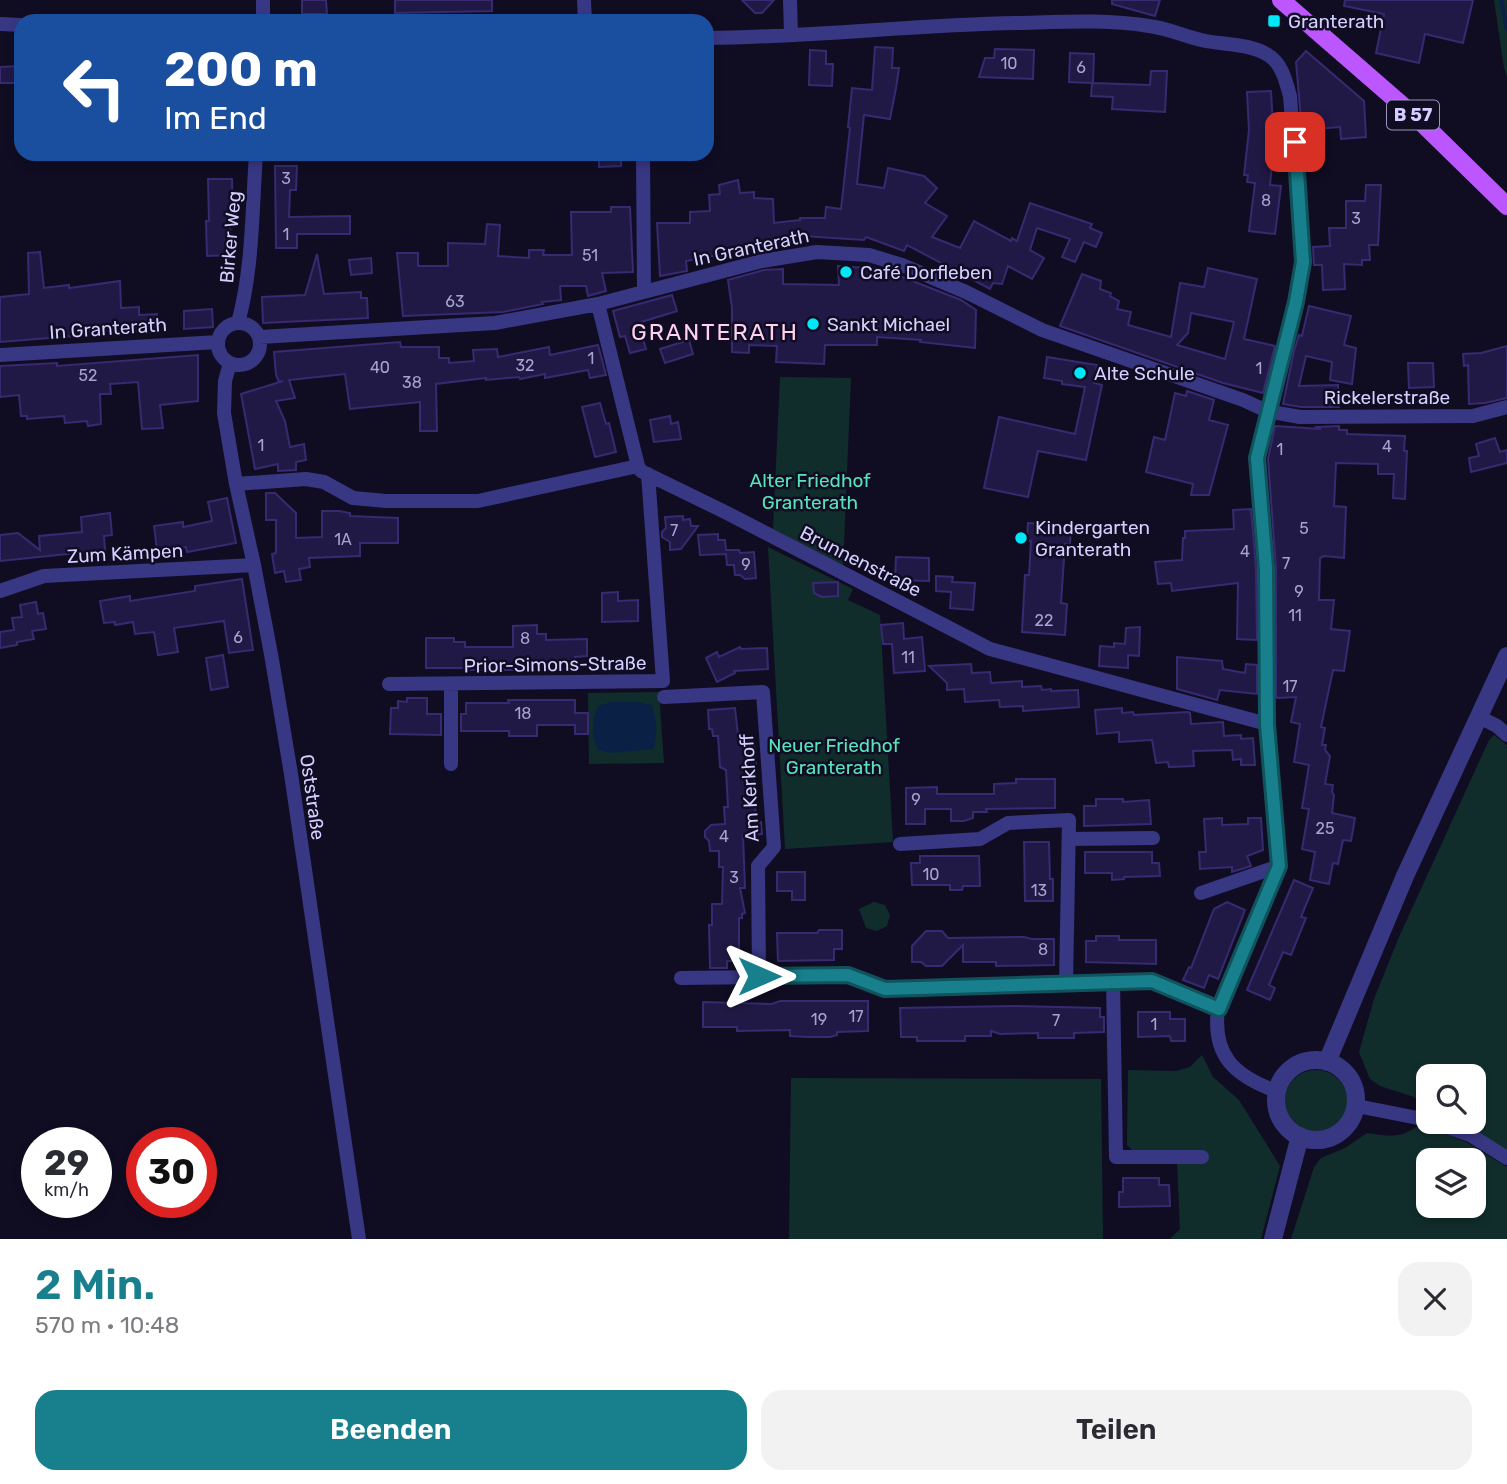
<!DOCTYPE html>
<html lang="de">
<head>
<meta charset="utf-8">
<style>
	:root { --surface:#fff; --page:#f2f2f3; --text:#2b2b33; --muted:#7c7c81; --accent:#18808d }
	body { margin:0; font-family:Rubik,sans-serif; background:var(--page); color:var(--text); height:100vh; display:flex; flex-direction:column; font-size:26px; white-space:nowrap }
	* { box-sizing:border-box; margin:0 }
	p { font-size:23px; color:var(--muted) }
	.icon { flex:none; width:38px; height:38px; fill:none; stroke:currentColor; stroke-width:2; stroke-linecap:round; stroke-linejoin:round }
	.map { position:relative; height:1239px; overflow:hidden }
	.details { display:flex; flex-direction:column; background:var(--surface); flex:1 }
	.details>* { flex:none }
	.banner { position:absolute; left:14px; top:14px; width:700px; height:147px; border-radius:21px; box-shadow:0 4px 10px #0003; background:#1a4fa0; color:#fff; overflow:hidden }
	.tools { position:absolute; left:1416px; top:1064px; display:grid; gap:14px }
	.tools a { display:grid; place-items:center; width:70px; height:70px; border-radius:14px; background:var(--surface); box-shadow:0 4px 10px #0003; font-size:35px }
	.speed { position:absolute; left:21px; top:1127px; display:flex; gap:14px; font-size:35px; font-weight:700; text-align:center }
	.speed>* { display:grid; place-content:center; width:91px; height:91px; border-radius:50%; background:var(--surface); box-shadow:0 4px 10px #0003; line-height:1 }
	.speed small { font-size:18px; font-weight:400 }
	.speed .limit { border:10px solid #d22; background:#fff; color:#111 }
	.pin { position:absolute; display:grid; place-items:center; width:60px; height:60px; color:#fff; margin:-30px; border-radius:14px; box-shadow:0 4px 10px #0006 }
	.me { position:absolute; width:77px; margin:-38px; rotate:90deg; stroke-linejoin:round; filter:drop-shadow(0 0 5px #0008) }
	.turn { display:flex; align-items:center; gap:24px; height:147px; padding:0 35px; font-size:32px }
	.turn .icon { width:91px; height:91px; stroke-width:2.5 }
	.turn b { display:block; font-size:49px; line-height:60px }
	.round { display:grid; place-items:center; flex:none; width:74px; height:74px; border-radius:21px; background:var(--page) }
	.summary { display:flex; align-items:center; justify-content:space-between; height:119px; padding:0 35px }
	h1 { font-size:42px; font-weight:600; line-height:52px; color:var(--accent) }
	.cta { display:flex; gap:14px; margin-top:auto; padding:14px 35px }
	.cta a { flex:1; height:80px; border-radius:21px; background:var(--accent); color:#fff; font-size:28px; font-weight:600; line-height:80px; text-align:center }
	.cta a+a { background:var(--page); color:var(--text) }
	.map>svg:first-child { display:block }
	.green { fill:#102d2c; fill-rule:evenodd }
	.water { fill:#0a2145 }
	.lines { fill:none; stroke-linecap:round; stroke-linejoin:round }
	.stream { stroke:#0a2145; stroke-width:4.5 }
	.building { fill:#211945; stroke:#372a71; stroke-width:2; fill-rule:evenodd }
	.minor { stroke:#383784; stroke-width:14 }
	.tertiary { stroke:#383784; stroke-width:18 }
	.primary { stroke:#bc56ff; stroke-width:18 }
	.route-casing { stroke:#10535c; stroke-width:18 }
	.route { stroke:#18808d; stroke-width:12 }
	.poi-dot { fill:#00e7fa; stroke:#100d23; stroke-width:2.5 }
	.labels { text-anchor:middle; stroke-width:5; stroke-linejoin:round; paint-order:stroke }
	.number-label { font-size:16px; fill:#a7a2d0 }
	.shield { fill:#100d23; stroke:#9995bd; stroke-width:2 }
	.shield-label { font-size:18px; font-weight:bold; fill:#d4cfff }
	.poi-label { font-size:19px; fill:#d4cfff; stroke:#100d23; text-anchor:start }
	.street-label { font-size:19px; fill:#d4cfff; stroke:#100d23 }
	.park-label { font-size:19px; fill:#58e3bd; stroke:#100d23 }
	.quarter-label { font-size:23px; letter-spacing:2px; fill:#ffd1ef; stroke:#100d23 }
</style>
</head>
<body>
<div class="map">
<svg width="1507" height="1239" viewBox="0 0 1507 1239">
	<rect width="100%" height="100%" fill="#100d23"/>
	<path class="green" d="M1494,0H1507V77L1504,68Z
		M780,377L851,378L843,567L773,529Z
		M768,547L853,589L848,600L880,615L893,842L785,849Z
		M659,692L664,763L589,764L588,693Z
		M1494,735L1507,745V1151L1481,1134L1455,1122H1474V1076H1428V1112L1419,1109L1418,1101L1414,1097L1380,1086L1370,1079L1359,1052L1374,999L1399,937L1489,740Z
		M874,902L885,905L890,915L887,926L877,931L866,928L859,909Z
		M1202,1055L1213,1077L1239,1100L1280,1166L1261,1239H1170L1180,1229L1177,1163H1207V1153H1135L1127,1145L1128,1070L1176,1071L1190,1067Z
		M1284 1102a32 32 0 1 1 64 0a32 32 0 1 1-64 0Z
		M791,1078L1101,1079L1103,1239H789Z
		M1421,1123L1468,1143L1507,1167V1239H1291L1314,1167L1321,1158L1345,1148L1367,1133C1391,1136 1401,1140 1421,1123ZM1428,1160H1474V1206H1428Z"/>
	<path class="water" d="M611,702H638L652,705C657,719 658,735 653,749L612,753L598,750C591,736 591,721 598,706Z"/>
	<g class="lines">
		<path class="stream" d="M1501,0L1507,29"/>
	</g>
	<path class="building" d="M302,0H326L327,14H302Z
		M395,0H492V11L395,13Z
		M742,0H774L762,13H755Z
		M1112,0H1160L1155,16L1112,4Z
		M1345,0H1473L1463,43L1425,34L1419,63L1376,53L1384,14L1344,6Z
		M875,47L893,48L892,68H899L896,88L890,119L864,115L857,184L884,188L888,168L924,176L937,188L925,203L947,216L932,237L960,248L974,221L1011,241L1012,238L1017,241L1030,203L1092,224L1090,228L1102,233L1096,247L1084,242L1075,262L1062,257L1070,239L1037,228L1030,250L1044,258L1032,279L1008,266L1002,284L993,283L990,289L907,245L904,251L866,237L864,240L788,235L789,242L686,261L687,271L660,276L657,223H690V212L710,211L709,195L720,194L719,185L738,180L740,193L754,192V198L773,199L774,223L800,220V218H825L826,207L841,209L850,128L848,127L852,88L872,90Z
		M995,49L1034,50L1033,79L979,77L985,58H994Z
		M810,50L826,51V64H833L832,86L809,85Z
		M1306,51L1364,101L1366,137L1341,139L1340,127L1302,130L1296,62Z
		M1070,53L1094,54L1093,83L1150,85L1151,71H1167L1165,112L1112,109L1113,97L1091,96L1092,83L1069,82Z
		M17,66V83H0V67Z
		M1271,91L1273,125H1275V133L1270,185L1281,186L1275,234L1249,231L1255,183L1247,182L1248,175H1244L1249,130L1247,92Z
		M599,154H621V166L599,167Z
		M275,166H297L296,190H290L289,217L350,216V234H297V248H276Z
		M208,179H232L233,220H230L231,255L207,256L206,221H209Z
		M1366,185H1381L1378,245H1369L1370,260H1362V265L1344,264L1345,289L1323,290L1322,265H1314L1313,247L1330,246L1329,228H1346V201H1365Z
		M611,207H630L633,272L602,273L606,291L588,296L586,286H560L561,300L542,302L543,304L503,312L403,316L397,253H418V266H448V243L485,244L487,224L500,225L498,256L529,258V250H544L543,255H572L571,212H611Z
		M40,252L44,288L69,285V288L120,281L121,308L139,307V315L157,314L158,327L146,328V331L113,333L112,329L85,331V335L0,342V297L29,294L28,253Z
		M317,254L324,294L361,292V298H367L368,318L263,323L262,297L305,295Z
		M371,258L372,273L351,275L349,260Z
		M838,266L882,269L961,300L976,310L975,348L920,342L921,340L877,337V345H825L824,364L776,362L777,346L749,345V353L732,352V308L728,280L764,270L783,269V284L839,285Z
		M1208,268L1257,279L1244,339L1275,346L1263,393L1223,383L1060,326L1082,274L1101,281L1100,289L1111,293L1110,296L1119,301L1117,309L1131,312L1128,325L1171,337L1180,283L1204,287ZM1191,313L1234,322L1225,359L1177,345L1188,333Z
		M672,295L677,311L638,323L646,349L630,353L625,336L620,337L613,311Z
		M1309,306L1351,316L1344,345L1356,348L1352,384L1330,380L1332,362L1306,356L1299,386L1338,385L1339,407H1301L1283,404L1294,351L1299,335L1302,336Z
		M212,309L213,327L184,329V311Z
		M689,340L693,354L665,363L660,349Z
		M400,342L401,347H439V358H449V363L474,361L473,350L497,349L498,357L549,347L550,355L598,345L606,375L590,378L588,370L545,378V374L520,379L519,377L486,380V378L436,384L437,431H420V402L350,409L345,374L289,380L295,398L276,401L285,421L290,447L304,444L306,460L296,462V470L278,471V464L255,469L241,394L283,381L279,382L276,375L274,352Z
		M1507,346V398L1485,403L1469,404L1468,365L1464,366L1463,354L1481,353Z
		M198,355V401L160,405L163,428L142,429L138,382L110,384L111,394H100L101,424L88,426L87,421L65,423L64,416L27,419V416H21L19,395L0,397V366L57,363V366Z
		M1047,357L1097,365L1094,383L1102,385L1086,460L1038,451L1028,497L984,488L999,417L1075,434L1085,387L1062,384V381L1044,378Z
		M1408,363H1433L1434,387L1409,388Z
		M1187,391L1214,400L1209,420L1228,425L1209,495H1191L1193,484L1146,472L1154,437L1165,440L1175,393L1186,396Z
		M600,403L606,424L609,423L616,452L595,457L582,407Z
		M670,416L671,424L678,422L681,439L654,442L650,420Z
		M1275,426L1321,429L1317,427L1339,426V430H1347V434L1405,436L1404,451H1407L1405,499L1393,498L1394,474H1378V464L1336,463L1334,506L1346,507L1344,558L1324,556L1320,558L1319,600H1334L1331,629L1350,631L1344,671L1333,670L1321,727L1325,728L1322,745H1326L1325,750L1330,756L1325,784L1333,785L1332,792L1334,795L1332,813L1355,818L1351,841L1343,840L1338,864L1333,863L1329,884L1310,880L1315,852L1302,849L1309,809L1302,808L1309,765L1294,762L1300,724L1291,722L1296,697L1277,698L1276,696V568L1268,459Z
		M1495,438L1500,452L1507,450V463L1471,472L1469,458L1479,456L1476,444Z
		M266,493H275L296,513V538L322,537V511H339L350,513V516L398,518V543H360V556L309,558L310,567L299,569L301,580L286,582L284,571L275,573L272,554L276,553V520H266Z
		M227,498L236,543L187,552L186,547L157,550L154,526L183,522V527L212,521L208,502Z
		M1251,509L1256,568L1257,640L1237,639L1238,583L1172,591L1171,583L1158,584L1155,562L1182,560L1183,538H1185V531L1234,529L1233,510Z
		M110,513L112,535L104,536L105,550L0,561V535L18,533L40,550L39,536L82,532L81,517Z
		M683,516V520L690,519L691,526H698L681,549L670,550V542L662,537V532L666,528L665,517Z
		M1028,523L1071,526L1070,544H1065L1061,603L1067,604L1065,635L1022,632L1025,575H1029L1031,541L1027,540Z
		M718,534V540H725L726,550H739L740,553L754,552L756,578L745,579L740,575H735L734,565H727L726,554L700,555L698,535Z
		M896,557L929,558V581L895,580Z
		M936,576L953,577L952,582L975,583L973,610L950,608L951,592L936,591Z
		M242,579L253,650L229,653L224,621L174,628L178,652L158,655L154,632L135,634L133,622L115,625V622L104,623L100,601L130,596V601L195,591V586Z
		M838,582V596L822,597L814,593L813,583Z
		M618,592V601L638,600V621L602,622V593Z
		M36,602L38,614L43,613L46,629L32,631L34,639L17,642V645L0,648V632L14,630L12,618L22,617L20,605Z
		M903,623L904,639L922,637L925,671L894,673L892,644H883L881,625Z
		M537,625V634H546V640L587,639V656L575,657L576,670H465V668H426V638H454V642H465V647H513V626Z
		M1140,627L1139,656L1128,655V668L1099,666L1100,646L1114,647V643L1125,644L1126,628Z
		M740,647L741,649L767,648L768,669L734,671L735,673L717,682L706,658L717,652L719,657Z
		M223,655L228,687L211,690L206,658Z
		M1177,657L1222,661L1223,669L1245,673L1246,664L1257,665V694L1220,690L1217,700L1177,689Z
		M971,664L972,673L990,672L991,683L1022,681V687L1041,686L1042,690L1051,689V691L1078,690L1079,707L1023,711V706L1000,707L999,700L965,702L964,689L947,690V683L929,666Z
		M407,698H427V714H441V735L390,734L391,708H398V701L407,702Z
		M508,700H575V713H588V734H575V725H537V736H509V731H461V714H466V703H509Z
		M735,708L739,744L754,743L756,766L753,769L756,823L761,822L762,834L743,835L745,888H740L745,913L742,914V918H739V961H727V968H710L709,925H712V904H722L723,867H719V851H710L709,841L705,837V831L711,825L725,824L724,807H728L726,770L720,767L718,736H713L712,729H709L708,710Z
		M1122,708V713L1133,712L1134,715L1188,712L1190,713L1191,724L1223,722L1224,736L1241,735V739L1253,738L1255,765H1241V759L1233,760L1232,750L1193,751L1194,766L1169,767L1168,762L1156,763L1152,740L1119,742V732L1097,734L1095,710Z
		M1016,779H1055V808L986,809L987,812H973V818L964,821H951V809H925V824H906V788L937,787V794H994V784L1016,783Z
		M1096,799H1123V802L1149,800L1151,824L1084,826V806H1096Z
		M1222,818V825L1248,824V818H1261L1263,850L1247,856L1251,866L1232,872V867L1200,869L1199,852H1206L1204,819Z
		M1024,842H1049L1050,879H1053V901H1025Z
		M1085,852H1152V863H1159L1160,876L1124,877V879L1112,880V873H1085Z
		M920,856H979L980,886H963L962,890H950V885H912L911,863H920Z
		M777,872H805V900H792V891H777Z
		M1294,880L1313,888L1301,917L1306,918L1291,955L1283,952L1269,985L1275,988L1270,1000L1247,990Z
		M1227,902L1245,910L1218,979L1209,975L1204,988L1183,980L1189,967L1191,968L1214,909Z
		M819,930H842V949H834V960L778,961L777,933H817Z
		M926,931H942L948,938L1024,937L1032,939H1054V965L996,966V962H963V945L942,966H926L921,962H912V946Z
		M1096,936H1119V940H1156V964L1086,962V941H1096Z
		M780,1001H868V1031L837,1032V1035L830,1037H808L790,1036V1030L737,1031V1027H703V1002L772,1004Z
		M1013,1006L1100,1008V1017H1104V1032L1074,1033V1038H1038V1033L1000,1034L991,1031V1036H965V1041H917V1037H901L900,1008Z
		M1138,1012H1170V1019H1185V1041H1171L1170,1036L1138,1037Z
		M1123,1178H1159V1185H1169L1170,1206L1119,1207V1192H1123Z"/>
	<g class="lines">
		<path class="minor" d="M263,0V21
			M584,0L585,21
			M790,0L791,34
			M0,24L21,25
			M707,38C810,37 913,25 1016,23C1060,22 1105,19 1149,26C1167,28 1184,36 1201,40C1222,45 1249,43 1268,55C1282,63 1286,82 1290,96L1303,262L1296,302L1257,458L1266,568L1267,724L1279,866L1218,1009C1212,1056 1235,1076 1276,1091
			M643,154L644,292
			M598,304L638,466
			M218 344a21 21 0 1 1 42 0a21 21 0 1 1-42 0Z
			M238,323C253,268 252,210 256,154
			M260,337L495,323L598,304L762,261L817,252L869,255L902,265L966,292L1042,330L1243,400L1267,411L1300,417L1473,416L1507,407
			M0,355L218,342
			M230,363L225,381L224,413L236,484L254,565L271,654L291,774L359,1239
			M236,484L306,479L324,482L353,498L386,501H478L638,466L641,471L727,513L990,649L1267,724
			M0,591L44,576L254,565
			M389,684L663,681L648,474
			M451,685V764
			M664,697L763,692L774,847L758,866L759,976
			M1479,717L1497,726L1507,735
			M1069,839L1153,838
			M900,844L980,839L1008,823L1069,820L1066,984
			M1201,893L1279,866
			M681,978L848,976L885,989L1152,981L1218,1009
			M1113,982L1116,1157H1202
			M1357,1106L1428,1120
			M1434,1122L1472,1136L1507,1158"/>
		<path class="tertiary" d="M1276 1100a40 40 0 1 1 80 0a40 40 0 1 1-80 0Z
			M1327,1062L1405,876L1507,656
			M1273,1239L1300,1136"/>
		<path class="primary" d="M1281,0L1418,119L1507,206"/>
	</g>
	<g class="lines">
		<g class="route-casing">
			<path id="route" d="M759,976L848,975L885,989L1152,981L1219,1009L1279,866L1267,724L1266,568L1257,458L1296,302L1303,262L1295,142"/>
		</g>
		<use href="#route" class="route"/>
	</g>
	<g class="poi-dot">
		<rect x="1267" y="14" width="14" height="14" rx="3.5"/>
		<circle cx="846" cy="272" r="7"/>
		<circle cx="813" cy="324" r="7"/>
		<circle cx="1080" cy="373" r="7"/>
		<circle cx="1021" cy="538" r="7"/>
	</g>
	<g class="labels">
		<g class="number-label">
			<text x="1009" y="69">10</text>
			<text x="1081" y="73">6</text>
			<text x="286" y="184">3</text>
			<text x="1266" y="206">8</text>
			<text x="1356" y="224">3</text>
			<text x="286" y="240">1</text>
			<text x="590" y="261">51</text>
			<text x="455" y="307">63</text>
			<text x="591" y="364">1</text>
			<text x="525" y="371">32</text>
			<text x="380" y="373">40</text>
			<text x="1259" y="374">1</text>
			<text x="88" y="381">52</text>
			<text x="412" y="388">38</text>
			<text x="261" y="451">1</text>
			<text x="1387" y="452">4</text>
			<text x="1280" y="455">1</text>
			<text x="1304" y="534">5</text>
			<text x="674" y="536">7</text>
			<text x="343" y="545">1A</text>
			<text x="1245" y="557">4</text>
			<text x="1286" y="569">7</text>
			<text x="746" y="570">9</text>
			<text x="1299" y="597">9</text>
			<text x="1295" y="621">11</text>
			<text x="1044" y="626">22</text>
			<text x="238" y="643">6</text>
			<text x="525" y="644">8</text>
			<text x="908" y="663">11</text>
			<text x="1290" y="692">17</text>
			<text x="523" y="719">18</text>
			<text x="916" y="805">9</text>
			<text x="1325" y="834">25</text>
			<text x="724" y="842">4</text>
			<text x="931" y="880">10</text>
			<text x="734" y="883">3</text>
			<text x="1039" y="896">13</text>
			<text x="1043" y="955">8</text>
			<text x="856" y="1022">17</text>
			<text x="819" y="1025">19</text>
			<text x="1056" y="1026">7</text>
			<text x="1154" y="1030">1</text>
		</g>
		<rect class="shield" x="1387" y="100.5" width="52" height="29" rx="5"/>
		<g class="shield-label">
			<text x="1413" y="121">B 57</text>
		</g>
		<g class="poi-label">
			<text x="1288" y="28">Granterath</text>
			<text x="860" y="279">Café Dorfleben</text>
			<text x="827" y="331">Sankt Michael</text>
			<text x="1094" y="380">Alte Schule</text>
			<text x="1035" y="534">Kindergarten<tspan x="1035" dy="22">Granterath</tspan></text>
		</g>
		<g class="street-label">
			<text transform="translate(230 237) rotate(-85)" y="7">Birker Weg</text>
			<text transform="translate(751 247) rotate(-12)" y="7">In Granterath</text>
			<text transform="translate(108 328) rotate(-4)" y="7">In Granterath</text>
			<text x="1387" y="404">Rickelerstraße</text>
			<text transform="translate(125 553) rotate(-3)" y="7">Zum Kämpen</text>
			<text transform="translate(861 561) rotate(27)" y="7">Brunnenstraße</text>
			<text transform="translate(555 664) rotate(-1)" y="7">Prior-Simons-Straße</text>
			<text transform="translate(749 788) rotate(-93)" y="7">Am Kerkhoff</text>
			<text transform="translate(313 797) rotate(82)" y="7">Oststraße</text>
		</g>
		<g class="park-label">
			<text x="810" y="487">Alter Friedhof<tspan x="810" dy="22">Granterath</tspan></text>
			<text x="834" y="752">Neuer Friedhof<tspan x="834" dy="22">Granterath</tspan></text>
		</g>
		<g class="quarter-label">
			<text x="715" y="340">GRANTERATH</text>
		</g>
	</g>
</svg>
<div class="tools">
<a><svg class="icon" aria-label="search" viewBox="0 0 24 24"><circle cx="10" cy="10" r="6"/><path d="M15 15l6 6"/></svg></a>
<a><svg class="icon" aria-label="layers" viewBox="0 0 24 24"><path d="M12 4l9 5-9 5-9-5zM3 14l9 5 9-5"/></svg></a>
</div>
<div class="speed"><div>29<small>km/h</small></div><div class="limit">30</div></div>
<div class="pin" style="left:1295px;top:142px;background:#d93025"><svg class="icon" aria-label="arrive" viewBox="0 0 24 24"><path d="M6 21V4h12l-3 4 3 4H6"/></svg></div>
<svg class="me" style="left:759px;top:976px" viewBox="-20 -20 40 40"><path d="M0-17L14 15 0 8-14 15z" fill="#18808d" stroke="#fff" stroke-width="4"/></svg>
<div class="banner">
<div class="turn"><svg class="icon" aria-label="left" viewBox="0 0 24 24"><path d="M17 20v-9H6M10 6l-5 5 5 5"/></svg><div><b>200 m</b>Im End</div></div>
</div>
</div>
<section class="details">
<div class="summary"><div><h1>2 Min.</h1><p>570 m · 10:48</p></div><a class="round"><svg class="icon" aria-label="close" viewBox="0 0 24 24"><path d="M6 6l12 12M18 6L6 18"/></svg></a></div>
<div class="cta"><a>Beenden</a><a>Teilen</a></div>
</section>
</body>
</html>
